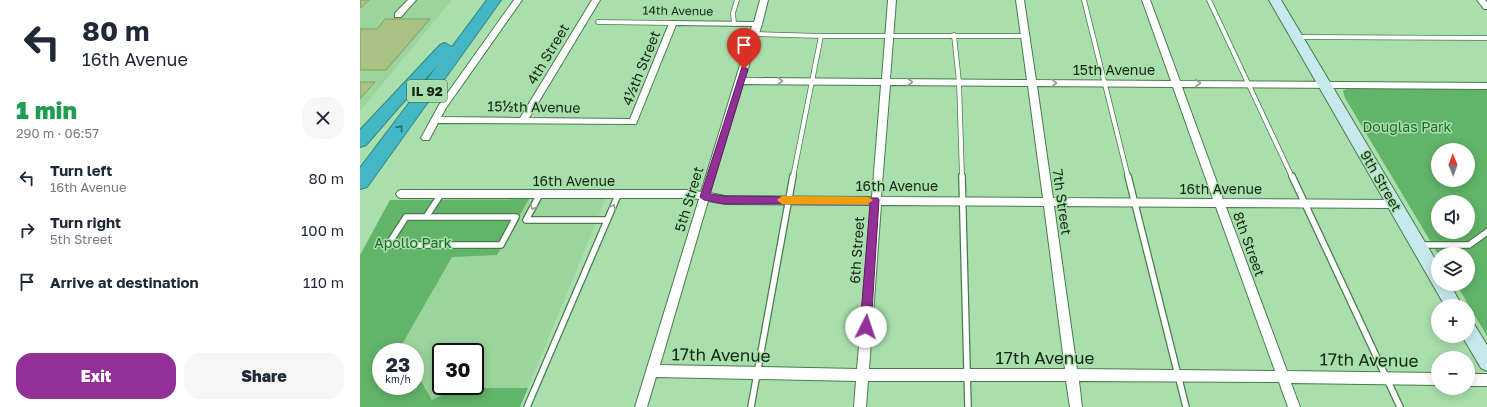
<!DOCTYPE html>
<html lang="en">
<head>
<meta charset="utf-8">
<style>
	:root { --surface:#fff; --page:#f6f6f7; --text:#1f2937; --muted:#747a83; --accent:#923097 }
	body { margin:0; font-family:"Golos Text",sans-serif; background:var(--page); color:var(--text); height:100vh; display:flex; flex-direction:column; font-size:15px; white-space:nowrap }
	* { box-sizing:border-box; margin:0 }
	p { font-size:13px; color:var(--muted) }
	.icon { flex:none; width:22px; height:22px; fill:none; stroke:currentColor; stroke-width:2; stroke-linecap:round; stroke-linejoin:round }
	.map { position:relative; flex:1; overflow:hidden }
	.sheet { display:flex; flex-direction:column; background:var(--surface); width:360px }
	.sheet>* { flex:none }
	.banner { background:#fff; color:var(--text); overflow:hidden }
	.needle { width:26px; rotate:359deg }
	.tools { position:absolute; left:1071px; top:143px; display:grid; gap:8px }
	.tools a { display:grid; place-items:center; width:44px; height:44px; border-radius:50%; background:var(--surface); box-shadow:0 2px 10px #0003; font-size:20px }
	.speed { position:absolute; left:12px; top:343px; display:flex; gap:8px; font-size:20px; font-weight:700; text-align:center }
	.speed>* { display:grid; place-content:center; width:52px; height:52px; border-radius:50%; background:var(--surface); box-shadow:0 2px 10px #0003; line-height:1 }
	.speed small { font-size:10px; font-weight:400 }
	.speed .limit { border:2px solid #111; border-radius:6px; background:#fff; color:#111 }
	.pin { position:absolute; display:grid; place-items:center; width:34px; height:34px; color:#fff; margin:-41px -17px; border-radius:50% 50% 50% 0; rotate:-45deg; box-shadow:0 0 4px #0007 }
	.pin .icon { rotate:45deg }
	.me { position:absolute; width:44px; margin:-22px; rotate:4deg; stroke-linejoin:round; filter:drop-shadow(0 0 3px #0008) }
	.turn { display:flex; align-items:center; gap:14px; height:84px; padding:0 16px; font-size:18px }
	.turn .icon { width:52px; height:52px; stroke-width:2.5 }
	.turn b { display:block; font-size:28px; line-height:34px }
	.round { display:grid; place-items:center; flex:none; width:42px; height:42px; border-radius:16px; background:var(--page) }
	.headline { display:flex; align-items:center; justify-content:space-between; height:68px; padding:0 16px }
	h1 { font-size:24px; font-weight:800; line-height:30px; color:#1e9e55 }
	.action { display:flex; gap:8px; margin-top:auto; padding:8px 16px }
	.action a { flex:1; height:46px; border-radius:16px; background:var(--accent); color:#fff; font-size:16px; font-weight:800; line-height:46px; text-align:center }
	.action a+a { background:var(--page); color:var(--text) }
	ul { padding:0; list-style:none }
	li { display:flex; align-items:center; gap:12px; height:52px; padding:0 16px }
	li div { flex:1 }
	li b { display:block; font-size:15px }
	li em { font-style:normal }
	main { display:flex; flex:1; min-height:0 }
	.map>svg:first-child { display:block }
	.built { fill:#9ad59d; fill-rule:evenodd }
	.green { fill:#62b469; fill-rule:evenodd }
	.building { fill:#a9c182; stroke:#859d5f }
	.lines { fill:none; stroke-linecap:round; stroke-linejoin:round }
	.lane-far1-casing { stroke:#4a7b4d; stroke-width:5.5 }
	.lane-casing { stroke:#4a7b4d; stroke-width:8 }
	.street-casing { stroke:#4a7b4d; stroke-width:2 }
	.secondary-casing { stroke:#4a7b4d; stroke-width:2 }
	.highway-casing { stroke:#328586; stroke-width:2 }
	.lane-far1 { stroke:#fff; stroke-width:4 }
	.lane { stroke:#fff; stroke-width:5.5 }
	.street { fill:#fff; fill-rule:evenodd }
	.secondary { fill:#c7e9ed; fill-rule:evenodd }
	.highway { fill:#44b7c4; fill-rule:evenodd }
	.oneway { stroke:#949e95 }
	.oneway2 { stroke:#286863 }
	.route { fill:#923097; stroke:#5f1f62 }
	.slow { fill:#f59e0b }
	.labels { text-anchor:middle; stroke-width:3; stroke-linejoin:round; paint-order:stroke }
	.far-street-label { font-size:12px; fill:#122714; stroke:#a9dfac }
	.shield { fill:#a9dfac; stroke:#3f5e42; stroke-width:1 }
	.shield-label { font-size:13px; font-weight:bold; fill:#122714 }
	.street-label { font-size:14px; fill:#122714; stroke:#a9dfac }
	.park-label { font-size:14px; fill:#22672c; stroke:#a9dfac }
	.near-street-label { font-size:17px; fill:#122714; stroke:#a9dfac }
</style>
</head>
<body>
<main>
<section class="sheet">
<div class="banner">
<div class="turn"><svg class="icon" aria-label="left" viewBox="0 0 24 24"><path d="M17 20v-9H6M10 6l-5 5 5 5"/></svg><div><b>80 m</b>16th Avenue</div></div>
</div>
<div class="headline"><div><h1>1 min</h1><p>290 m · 06:57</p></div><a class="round"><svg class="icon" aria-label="close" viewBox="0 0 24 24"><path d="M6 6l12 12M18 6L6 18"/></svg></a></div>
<ul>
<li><svg class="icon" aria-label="left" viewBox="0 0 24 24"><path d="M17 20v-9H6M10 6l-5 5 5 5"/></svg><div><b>Turn left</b><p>16th Avenue</p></div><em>80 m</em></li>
<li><svg class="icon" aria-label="right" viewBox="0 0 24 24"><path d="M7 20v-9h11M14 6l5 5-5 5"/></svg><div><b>Turn right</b><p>5th Street</p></div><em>100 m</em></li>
<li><svg class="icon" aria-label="arrive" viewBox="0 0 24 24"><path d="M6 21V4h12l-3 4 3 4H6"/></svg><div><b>Arrive at destination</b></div><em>110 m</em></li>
</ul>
<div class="action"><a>Exit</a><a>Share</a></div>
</section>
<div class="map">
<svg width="1127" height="407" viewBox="0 0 1127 407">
	<rect width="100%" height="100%" fill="#a9dfac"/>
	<path class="built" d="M0,0H92L0,111Z
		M246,198L168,388H95L72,400L55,371V352H44L40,346L92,256L137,255L169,199ZM81,352H115V386H81Z"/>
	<path class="green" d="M986,89H1127V336L1096,284H1108V254H1078L985,98L983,91ZM1078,150H1108V180H1078ZM1078,202H1108V232H1078Z
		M169,199L137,255L92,257L41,346L44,352H21V386H55V371L72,400L95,388H168L160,407H0V255L30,200Z"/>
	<path class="building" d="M0,0H9L1,8Z
		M25,19H70L26,70H0V29H17Z
		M0,82H15L0,99Z"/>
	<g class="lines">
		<g class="lane-far1-casing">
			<path id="lane-far1" d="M724,0L768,177
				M849,0L932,177
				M238,22L313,23
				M374,24L373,13L377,0
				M394,34L461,36H665
				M594,35L599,82L602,177
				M938,37L1127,38
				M433,177L461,36"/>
		</g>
		<g class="lane-casing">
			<path id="lane" d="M602,176L608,407
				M768,176L826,407
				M932,176L1040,407
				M180,194L166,220H247
				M46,217H156L141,245H28Z
				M66,217L81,194
				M1061,245H1109L1127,232
				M167,407L258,195
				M391,407L433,176"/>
		</g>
		<g class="street-casing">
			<path id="street" d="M48,0H56L41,17H35V13Z
				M154,0H162L86,108L81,117L160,118L232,0H240L169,118L270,119L310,21L394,22L400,0H408L402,24L385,78L522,79L528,0H536L530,79L667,80L656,0H664L676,80L811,81L782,0H790L820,81L1127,83V89L822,87L863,199L1034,200L1038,201L1039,204L1038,207L1034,208L866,207L927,371L1078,373V385L931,383L940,407H928L919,382L719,381L722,407H710L706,381H508L506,407H494L496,381L296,377L287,407H275L339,199L332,198H41L38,197L36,194L38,191L41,190H332L341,192L392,26L316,25L276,124L78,123L69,140H63L61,138L79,105ZM383,84L521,85L512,197L365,196L350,193ZM530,85L668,86L683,198L521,197ZM677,86L813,87L853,199L693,198ZM348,201L365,204L511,205L497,369L300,365ZM521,205L684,206L705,369H509ZM694,206L856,207L915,371L717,369Z
				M1117,0H1125L1127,2V9H1124Z
				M1108,374H1127V386H1108Z"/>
		</g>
		<g class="secondary-casing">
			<path id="secondary" d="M909,0H921L1078,264V284H1090L1102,306H1085Z
				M1108,322L1114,324L1127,345V371L1121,368L1102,336H1108Z"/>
		</g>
		<g class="highway-casing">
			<path id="highway" d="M127,0H141L7,187L0,189V168L78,65L38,108L6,145L0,147V130L80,45L85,43L92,47Z"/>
		</g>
		<use href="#lane-far1" class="lane-far1"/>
		<use href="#lane" class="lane"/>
		<use href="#street" class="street"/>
		<use href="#secondary" class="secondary"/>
		<use href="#highway" class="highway"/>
	</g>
	<defs><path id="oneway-chevron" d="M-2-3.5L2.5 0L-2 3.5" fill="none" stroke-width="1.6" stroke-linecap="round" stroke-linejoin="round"/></defs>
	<g class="oneway">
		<use href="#oneway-chevron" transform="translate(420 81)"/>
		<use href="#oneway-chevron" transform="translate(550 82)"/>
		<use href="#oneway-chevron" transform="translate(694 83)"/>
		<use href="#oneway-chevron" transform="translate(838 83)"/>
		<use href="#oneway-chevron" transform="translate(173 207) rotate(118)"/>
		<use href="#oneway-chevron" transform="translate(253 207) rotate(-66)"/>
	</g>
	<use class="oneway2" href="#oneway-chevron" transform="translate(40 128) rotate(-53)"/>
	<path class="route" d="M382,67H384L388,69L350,194L365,196L518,198L519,200L511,327L509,331L506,332L502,331L500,327L510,204H365L344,200L340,197Z"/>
	<path class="slow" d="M422,196L508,197L513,200L508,204H422L417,200Z"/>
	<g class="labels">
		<g class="far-street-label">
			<text transform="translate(318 11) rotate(1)" y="4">14th Avenue</text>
		</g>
		<rect class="shield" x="47" y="80" width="40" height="22" rx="3"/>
		<g class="shield-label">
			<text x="67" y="96">IL 92</text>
		</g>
		<g class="street-label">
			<text transform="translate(188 54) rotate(-59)" y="5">4th Street</text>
			<text transform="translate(281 68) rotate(-68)" y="5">4½th Street</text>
			<text x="754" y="75">15th Avenue</text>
			<text transform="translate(174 107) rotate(1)" y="5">15½th Avenue</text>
			<text x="214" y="186">16th Avenue</text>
			<text transform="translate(1021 181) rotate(60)" y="5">9th Street</text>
			<text x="537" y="191">16th Avenue</text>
			<text x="861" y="194">16th Avenue</text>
			<text transform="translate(329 199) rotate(-73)" y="5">5th Street</text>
			<text transform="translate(702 202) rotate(82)" y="5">7th Street</text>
			<text transform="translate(889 244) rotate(70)" y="5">8th Street</text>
			<text transform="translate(497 250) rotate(-86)" y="5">6th Street</text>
		</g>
		<g class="park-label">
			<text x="1047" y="132">Douglas Park</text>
			<text x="53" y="248">Apollo Park</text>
		</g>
		<g class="near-street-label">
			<text transform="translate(361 355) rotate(1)" y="6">17th Avenue</text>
			<text x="685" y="364">17th Avenue</text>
			<text transform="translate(1009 360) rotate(1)" y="6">17th Avenue</text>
		</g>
	</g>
</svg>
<div class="tools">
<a><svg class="needle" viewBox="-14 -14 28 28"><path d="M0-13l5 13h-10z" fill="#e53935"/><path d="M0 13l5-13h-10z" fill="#747a83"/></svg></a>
<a><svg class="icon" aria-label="sound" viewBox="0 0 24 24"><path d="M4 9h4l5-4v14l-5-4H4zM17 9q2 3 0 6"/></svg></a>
<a><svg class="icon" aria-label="layers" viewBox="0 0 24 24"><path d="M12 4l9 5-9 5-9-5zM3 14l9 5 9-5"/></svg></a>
<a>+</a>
<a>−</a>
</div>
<div class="speed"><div>23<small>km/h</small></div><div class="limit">30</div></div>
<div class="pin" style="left:384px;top:69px;background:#d93025"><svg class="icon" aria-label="arrive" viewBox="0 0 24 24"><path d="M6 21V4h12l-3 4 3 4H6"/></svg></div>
<svg class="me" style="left:506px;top:327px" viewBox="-20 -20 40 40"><circle r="19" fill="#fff"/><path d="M0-13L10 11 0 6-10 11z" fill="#923097"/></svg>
</div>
</main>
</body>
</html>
